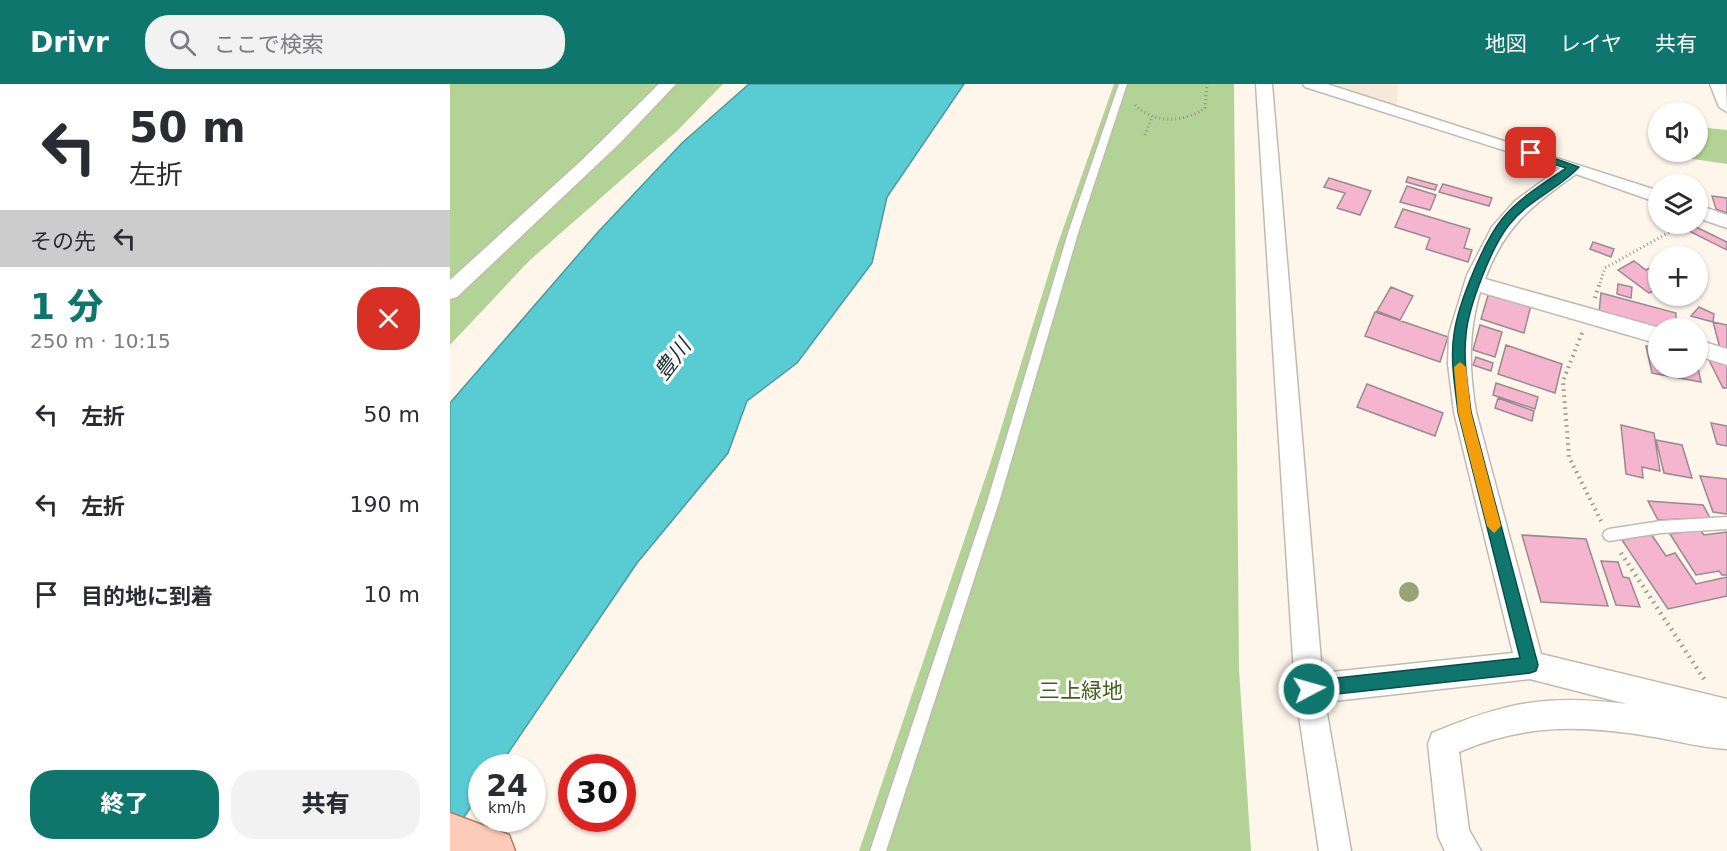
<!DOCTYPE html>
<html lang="ja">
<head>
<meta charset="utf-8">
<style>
	:root { --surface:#fff; --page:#f2f2f3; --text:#2b2b33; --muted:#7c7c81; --accent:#0f766e }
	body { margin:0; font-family:"DejaVu Sans","Noto Sans JP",sans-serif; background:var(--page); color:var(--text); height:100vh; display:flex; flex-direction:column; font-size:22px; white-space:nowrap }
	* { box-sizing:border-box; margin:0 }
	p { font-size:20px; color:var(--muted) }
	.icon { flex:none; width:33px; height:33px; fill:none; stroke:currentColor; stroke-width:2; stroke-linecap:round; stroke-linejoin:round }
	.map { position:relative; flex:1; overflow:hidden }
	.drawer { display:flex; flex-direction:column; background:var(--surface); width:450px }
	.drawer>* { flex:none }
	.guide { background:#fff; color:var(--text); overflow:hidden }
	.buttons { position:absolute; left:1198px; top:18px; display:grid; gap:12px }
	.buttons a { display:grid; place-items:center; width:60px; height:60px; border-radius:50%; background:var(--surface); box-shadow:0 2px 4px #0004; font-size:30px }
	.speed { position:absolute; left:18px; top:670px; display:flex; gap:12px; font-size:30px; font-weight:700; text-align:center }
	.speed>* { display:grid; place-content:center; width:78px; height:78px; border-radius:50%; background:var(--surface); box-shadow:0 2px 4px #0004; line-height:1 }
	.speed small { font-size:15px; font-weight:400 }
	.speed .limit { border:9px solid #d22; background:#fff; color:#111 }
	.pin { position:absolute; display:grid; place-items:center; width:51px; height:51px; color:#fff; margin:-26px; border-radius:12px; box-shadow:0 3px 9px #0006 }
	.me { position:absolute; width:66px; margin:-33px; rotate:84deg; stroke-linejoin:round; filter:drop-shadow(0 0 4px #0008) }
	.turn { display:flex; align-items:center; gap:21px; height:126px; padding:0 30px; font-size:27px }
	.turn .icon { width:78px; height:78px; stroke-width:2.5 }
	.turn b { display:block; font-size:42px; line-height:51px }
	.then { display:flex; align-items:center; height:57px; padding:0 30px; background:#0003; gap:12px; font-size:22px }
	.round { display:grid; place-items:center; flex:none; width:63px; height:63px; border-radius:24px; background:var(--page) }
	.summary { display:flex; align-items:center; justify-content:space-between; height:102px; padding:0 30px }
	h1 { font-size:36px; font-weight:800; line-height:45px; color:var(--accent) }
	.primary-button { display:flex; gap:12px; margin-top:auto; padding:12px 30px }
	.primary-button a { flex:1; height:69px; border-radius:24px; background:var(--accent); color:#fff; font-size:24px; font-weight:800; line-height:69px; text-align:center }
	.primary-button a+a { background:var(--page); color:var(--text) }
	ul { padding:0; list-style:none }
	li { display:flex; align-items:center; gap:18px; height:90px; padding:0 30px }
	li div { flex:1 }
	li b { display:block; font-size:22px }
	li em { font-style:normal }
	header { display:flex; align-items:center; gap:36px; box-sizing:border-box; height:84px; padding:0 30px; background:var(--accent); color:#fff }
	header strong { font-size:28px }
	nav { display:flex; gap:33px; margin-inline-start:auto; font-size:21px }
	.search { width:420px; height:54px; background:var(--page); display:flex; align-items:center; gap:15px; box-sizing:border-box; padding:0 21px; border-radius:24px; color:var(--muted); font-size:22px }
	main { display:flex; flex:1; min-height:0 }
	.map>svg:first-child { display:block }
	.built { fill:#f7e9d9 }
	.green { fill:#b2d395 }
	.water { fill:#59cbd3; stroke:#4c9a9e; stroke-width:1.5 }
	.building { fill:#f6b5ce; stroke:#988b90; stroke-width:1.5 }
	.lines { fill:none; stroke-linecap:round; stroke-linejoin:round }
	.lane-casing { stroke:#c2bab0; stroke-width:3 }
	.street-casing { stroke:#c2bab0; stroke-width:3 }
	.primary-casing { stroke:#b57c67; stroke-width:3 }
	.path-far2 { stroke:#99928b; stroke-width:3; stroke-dasharray:1 3; stroke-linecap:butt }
	.path-far1 { stroke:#99928b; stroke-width:4; stroke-dasharray:1.5 4.5; stroke-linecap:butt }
	.path { stroke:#99928b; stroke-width:4.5; stroke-dasharray:1.5 5; stroke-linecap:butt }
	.lane { fill:#fff; fill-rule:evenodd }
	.street { fill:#fff; fill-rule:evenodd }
	.primary { fill:#ffcbb9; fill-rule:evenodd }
	.tree { fill:#96a478 }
	.route { fill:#0f766e; stroke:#0a4d48; stroke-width:1.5 }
	.slow { fill:#f59e0b }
	.labels { text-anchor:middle; stroke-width:6; stroke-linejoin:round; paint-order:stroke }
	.park-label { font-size:21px; fill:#416119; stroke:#fff }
	.water-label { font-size:22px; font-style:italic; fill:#1c3032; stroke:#fff }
</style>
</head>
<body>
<header>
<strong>Drivr</strong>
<div class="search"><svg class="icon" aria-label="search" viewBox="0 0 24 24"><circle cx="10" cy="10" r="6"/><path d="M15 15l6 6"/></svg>ここで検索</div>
<nav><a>地図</a><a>レイヤ</a><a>共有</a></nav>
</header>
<main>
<section class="drawer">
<div class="guide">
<div class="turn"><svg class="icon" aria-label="left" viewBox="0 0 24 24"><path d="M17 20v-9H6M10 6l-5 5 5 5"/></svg><div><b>50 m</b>左折</div></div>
<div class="then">その先<svg class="icon" aria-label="left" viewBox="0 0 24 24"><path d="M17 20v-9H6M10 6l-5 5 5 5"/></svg></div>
</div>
<div class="summary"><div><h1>1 分</h1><p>250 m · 10:15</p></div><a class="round" style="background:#d93025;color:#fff"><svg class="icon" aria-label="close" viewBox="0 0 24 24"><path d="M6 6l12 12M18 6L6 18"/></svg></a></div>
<ul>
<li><svg class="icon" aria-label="left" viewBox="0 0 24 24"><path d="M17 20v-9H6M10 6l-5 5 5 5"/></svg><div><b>左折</b></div><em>50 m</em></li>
<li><svg class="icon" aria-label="left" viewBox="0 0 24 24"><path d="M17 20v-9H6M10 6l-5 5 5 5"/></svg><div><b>左折</b></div><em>190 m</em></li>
<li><svg class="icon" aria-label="arrive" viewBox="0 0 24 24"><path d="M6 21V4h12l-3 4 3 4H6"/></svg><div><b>目的地に到着</b></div><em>10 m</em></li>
</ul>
<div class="primary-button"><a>終了</a><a>共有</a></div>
</section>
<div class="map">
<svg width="1277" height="767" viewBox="0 0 1277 767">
	<rect width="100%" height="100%" fill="#fef5eb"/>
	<path class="built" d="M871,0H948L947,24Z"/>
	<path class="green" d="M0,0H273L227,47L79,177L0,261Z
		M664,0H784L789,585L801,767H409L542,374L608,159Z
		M1248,43L1277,46V80L1230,73L1229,68H1248Z"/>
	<path class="water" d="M299,0H514L437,113L422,179L347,279L297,317L278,369L187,479L48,684H32L31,708L0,754V319L148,148L232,59Z"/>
	<path class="building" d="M958,93L987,101L985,106L956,98Z
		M879,94L921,107L910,131L887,124L895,109L874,103Z
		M993,100L1042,114L1039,122L989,108Z
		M957,102L986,111L980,126L950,118Z
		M1262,112L1277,114V129L1266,125Z
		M953,125L1020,145L1014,164L1022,166L1018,178L976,165L980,154L945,143Z
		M1244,142L1277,158V166L1239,147Z
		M1143,158L1164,165L1161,173L1140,165Z
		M1184,177L1196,186L1209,179V204L1199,209L1168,186Z
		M1168,200L1182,203L1181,214L1167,210Z
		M941,203L963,212L950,236L927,227Z
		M1039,208L1081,221L1074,249L1031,235Z
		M1151,209L1226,229V244H1209L1149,229Z
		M1249,223L1264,230L1263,238L1241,232Z
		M925,228L998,253L990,278L915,252Z
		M1263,238L1277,241V267L1270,264Z
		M1030,241L1052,248L1045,273L1023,266Z
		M1056,261L1112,280L1105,309L1048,290Z
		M1196,262L1209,264V284H1248L1251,298L1202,289Z
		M1026,273L1043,279L1041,287L1023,281Z
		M1259,276L1277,277V304H1273Z
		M1046,299L1088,313L1085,325L1043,311Z
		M917,300L993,329L985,352L907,323Z
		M1048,314L1084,327L1082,337L1045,324Z
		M1261,339L1277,342V362L1267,360Z
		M1171,341L1204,349L1210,387L1192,383L1193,394L1176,390Z
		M1206,356L1232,361L1242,394L1214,389Z
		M1250,392L1277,395V430L1263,428Z
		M1198,417L1253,421L1260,434L1208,436Z
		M1250,446L1254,451L1277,448V491H1272L1269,487L1246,491L1220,450Z
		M1201,450L1216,472L1225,469L1246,500L1277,493V512L1218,525L1172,456Z
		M1072,451L1136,455L1158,522L1091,518Z
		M1151,477L1168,478L1173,493L1179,494L1190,523L1166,521Z"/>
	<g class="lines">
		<g class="lane-casing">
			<path id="lane" d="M669,0H677L629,146L549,418L436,767H420L537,418L619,146Z
				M1277,433V445L1211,449L1159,457L1155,455L1153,451L1155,447L1159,445L1211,437Z"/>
		</g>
		<g class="street-casing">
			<path id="street" d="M209,0H226L171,58L7,213L0,215V196L132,76Z
				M806,0H822L872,589L1063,569L1004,328L998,280L999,250L1017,191L1042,143L1065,117L1110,84L855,3L853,0H877L1209,107V119L1126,90C1082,121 1054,143 1035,195L1210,244L1209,260L1030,208C1018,249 1019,286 1026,328L1091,570L1277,615V665C1253,664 1228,657 1204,653C1133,641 1076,639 1009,668L1019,746L1031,767H995L988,752L978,660L982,649C1058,618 1095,610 1177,620L1080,595L875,618L901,767H869L845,605Z
				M1260,0H1276L1277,28L1269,23Z
				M1248,121L1277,131V144L1248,134Z
				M1248,256L1277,265V281L1248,272Z"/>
		</g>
		<g class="primary-casing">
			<path id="primary" d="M0,729L59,751L65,767H0Z"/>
		</g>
		<path class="path-far2" d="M685,21C704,40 733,39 755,24L757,0
			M695,51L702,33
			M1150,199L1155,184L1234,140"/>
		<path class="path-far1" d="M1145,214L1150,198
			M1132,249L1113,297L1119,373L1151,437"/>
		<path class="path" d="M1171,469L1254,595"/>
		<use href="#lane" class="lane"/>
		<use href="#street" class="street"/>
		<use href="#primary" class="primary"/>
	</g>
	<circle class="tree" cx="959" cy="508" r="10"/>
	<path class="route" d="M1081,66L1129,83C1109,105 1078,116 1059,141C1042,162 1018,223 1016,251C1013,276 1018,303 1021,328L1088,581L1086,587L1080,589L859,613L854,611L851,605L854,599L859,597L1070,574L1008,328C1005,303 1000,275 1004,250C1008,220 1033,159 1052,135C1069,114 1094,99 1116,84L1078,72L1076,69Z"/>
	<path class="slow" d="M1010,278L1016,283L1021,328L1051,442L1044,449L1037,442L1008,328L1004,283Z"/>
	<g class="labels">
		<g class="park-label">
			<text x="631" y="614">三上緑地</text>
		</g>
		<g class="water-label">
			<text transform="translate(222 275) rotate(-53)" y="8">豊川</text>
		</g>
	</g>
</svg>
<div class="buttons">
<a><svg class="icon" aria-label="sound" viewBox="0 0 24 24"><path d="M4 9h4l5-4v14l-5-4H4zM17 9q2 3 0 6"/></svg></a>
<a><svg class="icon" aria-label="layers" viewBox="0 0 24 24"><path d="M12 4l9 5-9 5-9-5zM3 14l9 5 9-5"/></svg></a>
<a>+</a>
<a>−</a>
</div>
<div class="speed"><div>24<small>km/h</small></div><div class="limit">30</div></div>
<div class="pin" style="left:1081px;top:69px;background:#d93025"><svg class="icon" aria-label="arrive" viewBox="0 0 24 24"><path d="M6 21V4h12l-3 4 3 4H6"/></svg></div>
<svg class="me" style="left:859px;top:605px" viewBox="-20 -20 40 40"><circle r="17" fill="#0f766e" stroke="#fff" stroke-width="3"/><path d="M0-11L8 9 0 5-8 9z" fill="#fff"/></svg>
</div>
</main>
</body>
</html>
